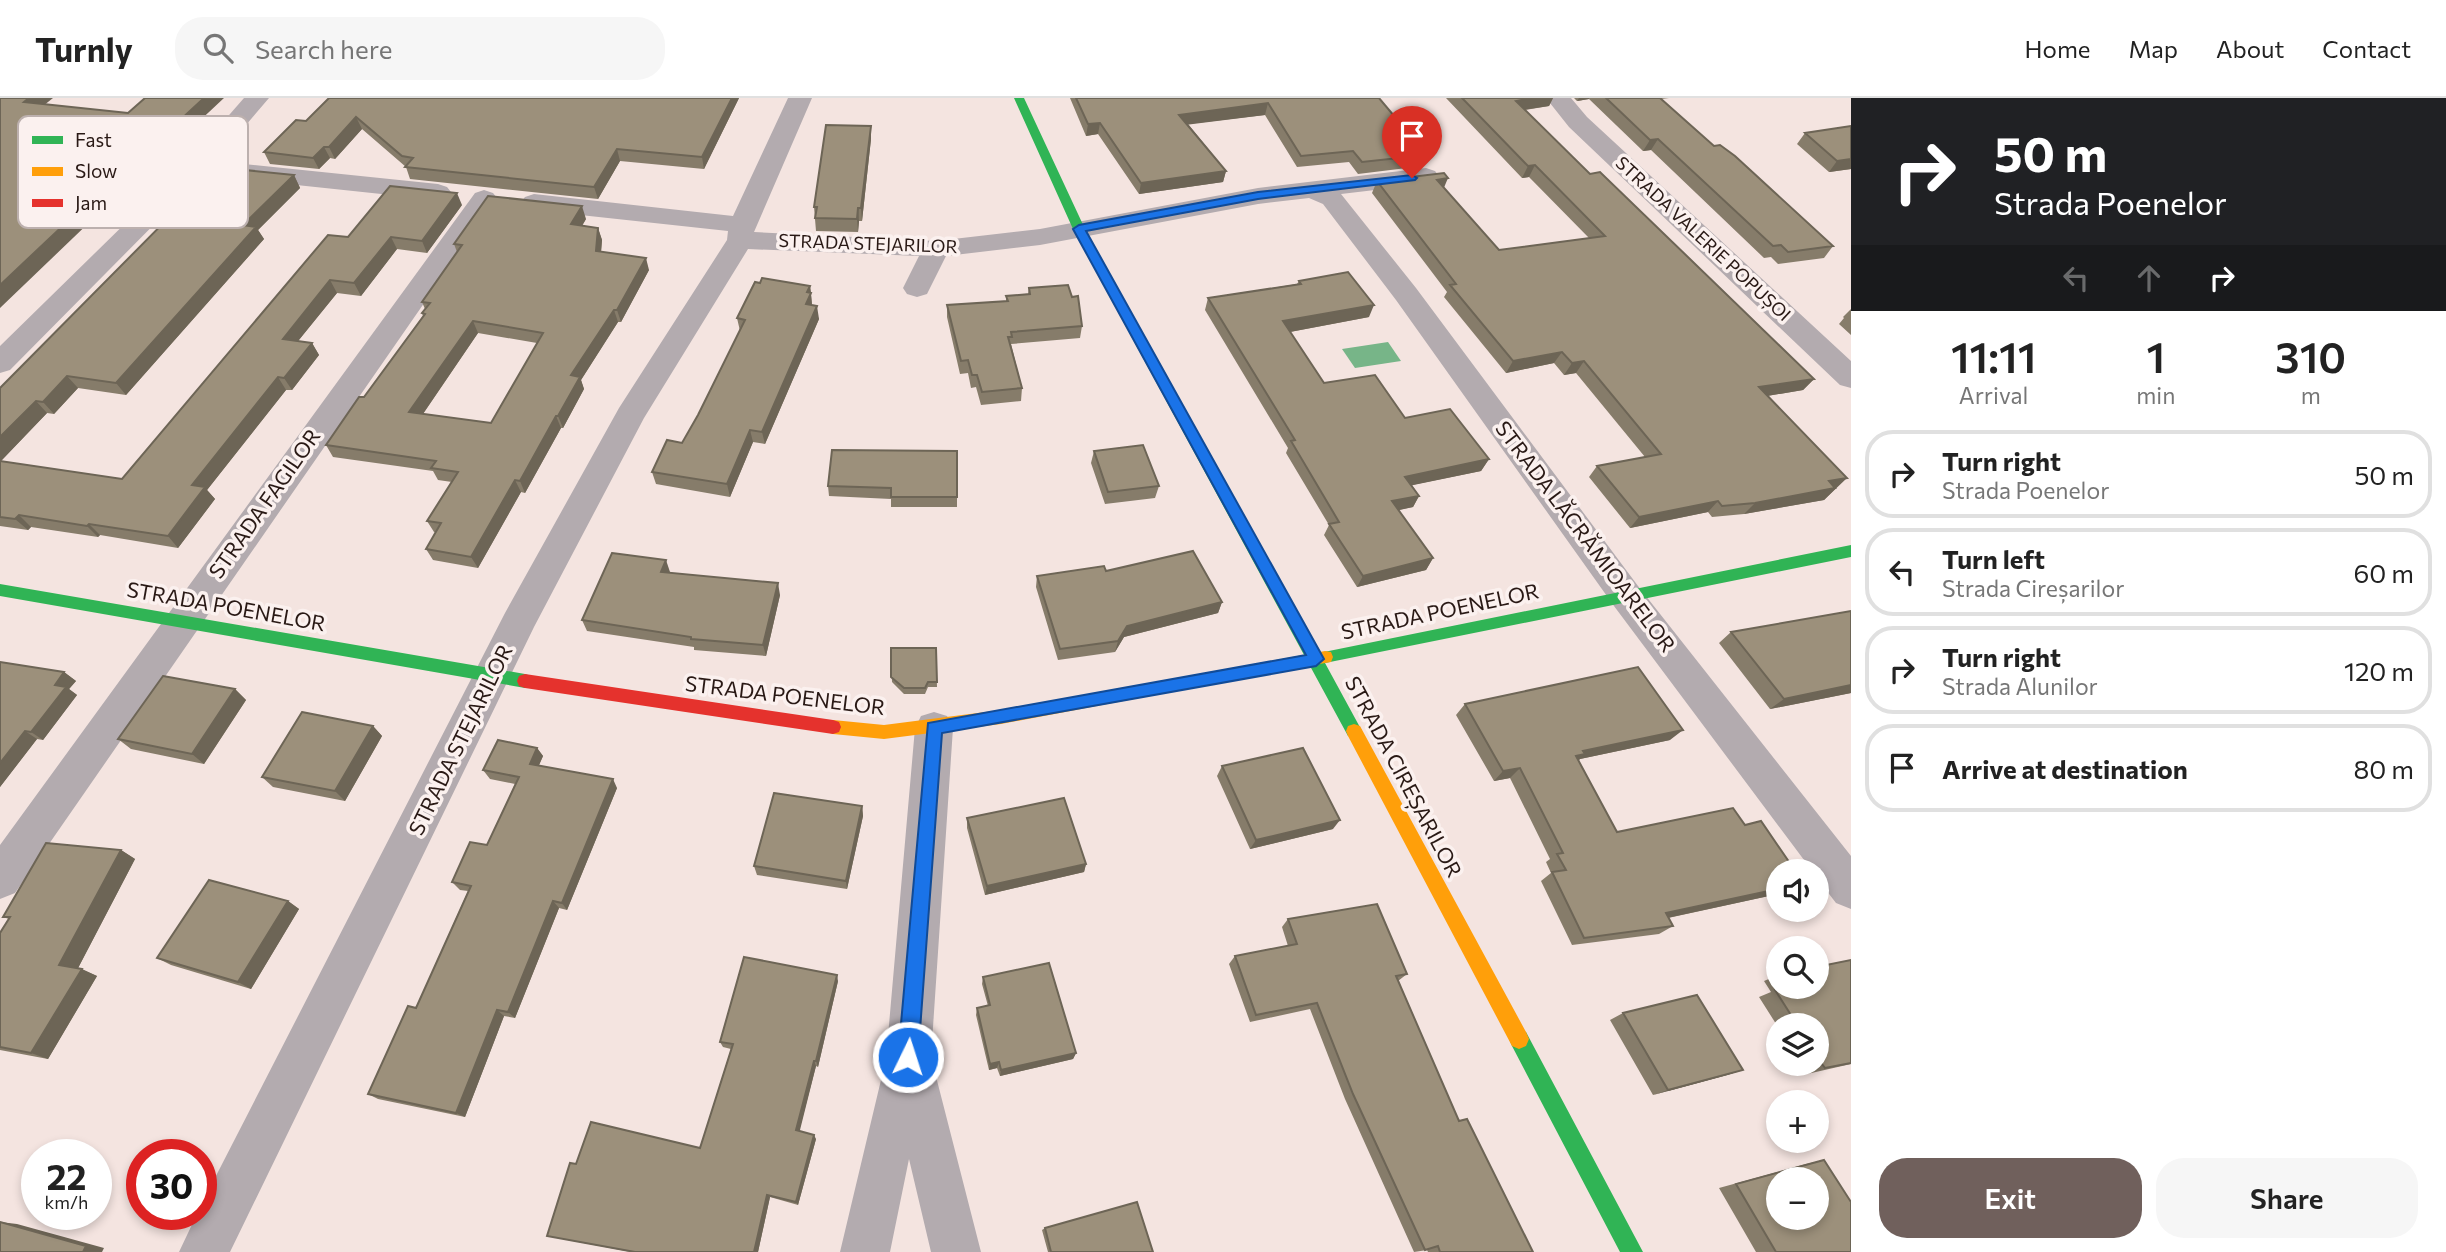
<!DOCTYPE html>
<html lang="en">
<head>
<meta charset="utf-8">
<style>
	:root { --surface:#fff; --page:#f6f6f6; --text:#222; --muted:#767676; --line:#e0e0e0; --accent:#70605c }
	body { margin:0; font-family:Commissioner,sans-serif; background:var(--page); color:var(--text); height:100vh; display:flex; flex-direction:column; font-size:26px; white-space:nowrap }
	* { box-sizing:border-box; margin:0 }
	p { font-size:23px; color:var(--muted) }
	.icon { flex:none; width:38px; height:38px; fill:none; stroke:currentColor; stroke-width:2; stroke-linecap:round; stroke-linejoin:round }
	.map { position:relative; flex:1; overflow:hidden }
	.side { display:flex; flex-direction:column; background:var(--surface); width:595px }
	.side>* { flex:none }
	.banner { background:#202124; color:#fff; overflow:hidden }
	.tools { position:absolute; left:1766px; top:761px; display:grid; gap:14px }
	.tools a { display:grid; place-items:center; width:63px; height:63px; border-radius:50%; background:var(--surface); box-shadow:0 4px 10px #0003; font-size:35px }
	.speed { position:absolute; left:21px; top:1041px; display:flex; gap:14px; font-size:35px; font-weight:700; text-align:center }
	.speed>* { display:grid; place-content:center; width:91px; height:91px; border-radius:50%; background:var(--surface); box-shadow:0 4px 10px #0003; line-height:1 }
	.speed small { font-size:18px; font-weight:400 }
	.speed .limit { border:10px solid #d22; background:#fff; color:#111 }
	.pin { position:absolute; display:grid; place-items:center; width:60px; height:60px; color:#fff; margin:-72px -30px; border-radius:50% 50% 50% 0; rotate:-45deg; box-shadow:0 0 7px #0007 }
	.pin .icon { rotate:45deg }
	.me { position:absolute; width:77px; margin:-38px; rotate:4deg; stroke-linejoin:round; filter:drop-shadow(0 0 5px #0008) }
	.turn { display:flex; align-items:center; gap:24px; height:147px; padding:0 28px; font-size:32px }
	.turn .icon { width:91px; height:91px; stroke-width:2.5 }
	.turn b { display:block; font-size:49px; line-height:60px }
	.lanes { display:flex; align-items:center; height:66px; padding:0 28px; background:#0003; justify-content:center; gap:35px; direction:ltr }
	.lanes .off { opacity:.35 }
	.eta { display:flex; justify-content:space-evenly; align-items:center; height:119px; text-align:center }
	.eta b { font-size:42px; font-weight:600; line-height:49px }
	.action { display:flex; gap:14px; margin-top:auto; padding:14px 28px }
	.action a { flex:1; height:80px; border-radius:28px; background:var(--accent); color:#fff; font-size:28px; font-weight:600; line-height:80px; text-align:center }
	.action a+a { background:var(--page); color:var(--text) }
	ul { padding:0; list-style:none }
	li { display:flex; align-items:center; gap:21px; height:88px; margin:0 14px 10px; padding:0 14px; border:4px solid var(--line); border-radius:28px }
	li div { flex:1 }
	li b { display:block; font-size:26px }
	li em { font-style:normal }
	header { display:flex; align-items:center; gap:42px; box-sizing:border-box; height:98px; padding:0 35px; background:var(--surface); border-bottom:2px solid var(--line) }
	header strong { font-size:33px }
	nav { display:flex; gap:38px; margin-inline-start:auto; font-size:24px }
	.search { width:490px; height:63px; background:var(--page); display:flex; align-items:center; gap:18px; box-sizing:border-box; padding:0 24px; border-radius:28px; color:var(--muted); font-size:26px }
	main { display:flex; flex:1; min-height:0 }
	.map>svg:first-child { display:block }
	.water { fill:#77b588 }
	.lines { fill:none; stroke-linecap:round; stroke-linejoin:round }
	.street { fill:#b3abaf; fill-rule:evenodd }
	.fast { fill:#30b455; fill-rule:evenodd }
	.slow { fill:#ff9f0a; fill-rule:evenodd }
	.jam { fill:#e5322d; fill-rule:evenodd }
	.wall { fill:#867c6a; fill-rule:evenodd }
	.shaded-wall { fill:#6d6556 }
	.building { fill:#9c907b; stroke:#6d6556; stroke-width:2; fill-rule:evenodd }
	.route { fill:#1a73e8; stroke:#114b97; stroke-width:2 }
	.labels { text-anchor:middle; stroke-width:7; stroke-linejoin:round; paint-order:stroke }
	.far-street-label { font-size:18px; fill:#291915; stroke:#fbf1ef }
	.street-label { font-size:21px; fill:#291915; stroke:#fbf1ef }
	.key { fill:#fbf1ef; stroke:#bcb0ae; stroke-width:2 }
	.key-label { font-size:19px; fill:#291915 }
</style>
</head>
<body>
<header>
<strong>Turnly</strong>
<div class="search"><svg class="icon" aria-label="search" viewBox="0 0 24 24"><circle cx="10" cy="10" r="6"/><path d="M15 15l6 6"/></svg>Search here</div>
<nav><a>Home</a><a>Map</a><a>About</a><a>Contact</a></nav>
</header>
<main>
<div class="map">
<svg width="1851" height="1154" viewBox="0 0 1851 1154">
	<rect width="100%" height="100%" fill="#f4e4e0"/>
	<path class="water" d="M1388,244L1401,263L1355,270L1342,251Z"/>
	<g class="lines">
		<path class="street" d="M244,0H269L215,63L438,86L447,89L451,94L447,99L438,102L203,77L10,272L0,275V248L188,64Z
			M788,0H812L754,134L936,143L1040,131L1258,90L1426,70L1435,73L1439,78L1435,83L1426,86L1341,96L1416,190L1638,488L1851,758V811L1836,805L1816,779V774H1813L1614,508L1396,202L1323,106L1309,100L1258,106L1040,147L946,158L927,196L917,199L907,196L903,190L919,158L748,151L644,320L534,529L230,1154H179L197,1116H201V1107L505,515L619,310L727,142L728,133L534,112L525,109L521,104L525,99L534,96L733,118Z
			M1546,0H1571L1587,19L1851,263V290L1840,287L1569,29Z
			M484,92L493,95L497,100L15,795L0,801V747L475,95Z
			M934,614L947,618L953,630L931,959L981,1154H931L909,1061L890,1154H840L886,961L915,630L921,618Z"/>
		<path class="fast" d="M1014,0H1024L1085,131L1319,555L1851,447V459L1325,565L1362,633L1360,638L1354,640L1348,638L1073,131Z
			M0,486L525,576L531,578L533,583L531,588L525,590L0,498Z
			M1519,931L1526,934L1643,1154H1620L1512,948L1509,941L1512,934Z"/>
		<path class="slow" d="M1325,553L1331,554L1333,559L1331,564L1325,565L1001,626L884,641L833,636L827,634L825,629L827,624L833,622L884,627L1001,612Z
			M1354,626L1360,628L1526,934L1529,941L1526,948L1519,951L1512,948L1348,638L1346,633L1348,628Z"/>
		<path class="jam" d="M525,576L833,622L839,624L841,629L839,634L833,636L525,590L519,588L517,583L519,578Z"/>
	</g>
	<path class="wall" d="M739,0L704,71L620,63L598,101L410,81L406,69L362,31L335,61L330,60L319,71L270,66L264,54L306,23Z
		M1070,0H1379L1427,57L1423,68L1358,76L1349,64L1297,69L1265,17L1188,26L1226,73L1223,84L1139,96L1098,36L1086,38Z
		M1446,0H1553L1549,8L1525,12L1590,76L1814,281L1803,292L1767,298L1835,391L1824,402L1744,416L1712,419L1708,414L1630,430L1589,379L1597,368L1645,359L1576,275L1564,277L1554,265L1506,275L1444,199L1447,194L1372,95L1377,83L1444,90L1499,152L1589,140L1529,79L1522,80Z
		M1574,0H1669L1661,1L1714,48L1833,148L1824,160L1778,166L1771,159L1764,160L1651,52L1643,53L1589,1L1577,3Z
		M1805,35L1851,71L1829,74L1797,46Z
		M871,41L862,123H859L858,134L816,133L814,109Z
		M294,77L300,90L258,132L264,141L126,297L78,290L54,316L47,315L1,363L122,381L348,139L462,107L427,155L397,151L361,198L337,195L298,243L312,245L319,257L292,292H286L207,392L215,401L178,450L100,437L98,439L31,429L28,432L0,428V290L232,85Z
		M586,121L582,128L598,130L602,142L601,154L649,172L621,224H618L581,282L584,291L563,330H561L525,395L521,394L478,470L433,462L426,451L436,435L434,434L427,423L452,384L438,382L433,373L333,359L326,347L364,299L423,218L422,215L425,211L422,204L457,154L454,146ZM478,235L537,245L491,325L423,316Z
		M1299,183L1369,219L1290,234L1324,285L1405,320L1489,361L1481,373L1412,387L1419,398L1413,409L1398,412L1433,460L1426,472L1357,489L1324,437L1329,427L1286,355L1288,350L1205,212L1208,200L1297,186Z
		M760,185L810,188L812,207L819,221L765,346L753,344L730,399L656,386L652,374L682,345L698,317L740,233L737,220Z
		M1029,190L1082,228L1080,240L1011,246L1022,290L1021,303L981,307L976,289L971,290L968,275L960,276L947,219V207L1006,203V198L1028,196Z
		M1851,211V237L1839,226L1844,220L1843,219Z
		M832,352L957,399V409H891V401L829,398L828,388Z
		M1094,353L1159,388L1155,400L1105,406L1091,365Z
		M1106,473L1222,504L1218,515L1124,539L1115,554L1058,562L1036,489L1037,478Z
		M670,474L669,475L780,497L766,558L694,552V549L587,533L582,522Z
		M1731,534L1851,595L1770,611L1719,545Z
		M891,550H936L937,589H928L925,596H904L892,584Z
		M0,564L64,574L76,583L69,591L77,597L43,642L37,641L0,689Z
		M235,591L246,602L204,666L131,651L118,641Z
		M1465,606L1670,642L1580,661L1578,663L1617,734L1778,796L1668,820L1673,828L1659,836L1572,847L1541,783L1551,775L1546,764L1550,761L1510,680L1494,683L1456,617Z
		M373,628L382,638L345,703L273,689L262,679Z
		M537,650L543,658L539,667L617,690L567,812L559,810L515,920L504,918L465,1019L378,1001L368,996L416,910L468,793L460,792L452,784L487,747L515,686L490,681L483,672Z
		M1222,668L1333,731L1250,751L1217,678Z
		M862,708L863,718L847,791L757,777L754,768Z
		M967,720L1086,766L1084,774L985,797L967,730Z
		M121,752L135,761L78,870L97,878L48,961L0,952V835L9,821L3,819Z
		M288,803L299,811L251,891L171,867L157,860Z
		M1288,821L1407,876L1398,883L1459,1023L1533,1154H1428L1427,1152L1414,1154L1345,1001L1310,911L1250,924L1229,866L1235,858L1288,848L1282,829Z
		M1851,862V966L1807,976L1801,966H1816V928H1778V929L1759,899L1771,894L1764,883L1778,877V889H1816Z
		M983,879L1076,955L1073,961L1000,978L997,970L989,972L976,917L977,910L988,908L982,886Z
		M838,883L818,969L816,968L799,1033L816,1041L798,1107L770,1099L758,1154H631L547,1138L576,1066L700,1050L731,951L723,949L720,944Z
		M1623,915L1743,972L1727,977L1653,997L1610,922Z
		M1824,1062L1851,1154H1756L1719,1090L1806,1066Z
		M1045,1130L1153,1154H1048L1042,1132Z"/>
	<path class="shaded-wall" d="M29,0H53L33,16L24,4Z
		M204,0H224L147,72L139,60Z
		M732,0H739L704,71L702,59Z
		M1531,0H1553L1549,8L1510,14L1516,3Z
		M1579,0H1589V1L1577,3Z
		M1268,5L1265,17L1177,28L1179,17Z
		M356,19L362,31L335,61L329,49Z
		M1100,25L1098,36L1086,38L1088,26Z
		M871,28V41L862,123L861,110Z
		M1658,41L1651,52L1643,53L1650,42Z
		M324,49L330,60L319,71L313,60Z
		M617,51L620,63L598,101L594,89Z
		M137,58L146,70L0,210V187Z
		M1851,61V71L1829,74L1837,63Z
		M1535,67L1529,79L1522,80L1528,68Z
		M1226,73L1223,84L1139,96L1141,85Z
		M294,77L300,90L258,132L264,141L126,297L116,285L243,127Z
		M1448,80L1443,92L1437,82Z
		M457,95L462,107L427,155L422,143Z
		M582,108L586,121L575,139L571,126Z
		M858,110L859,123L858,134L857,121Z
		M598,130L602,142L600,166L596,153Z
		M391,139L397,151L361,198L354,185Z
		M646,160L649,172L621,224L617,212Z
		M330,182L337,195L290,253L283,241Z
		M810,188L811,195L812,207L806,206L807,194Z
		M1374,207L1369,219L1279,236L1283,223Z
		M817,208L819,221L765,346L762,334Z
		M614,212L618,224L581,282L584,291L563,330L558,318L571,277Z
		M473,223L478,235L416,326L409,314Z
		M312,245L319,257L292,292L284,280Z
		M1562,254L1554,265L1506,275L1513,263Z
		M1584,263L1576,275L1564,277L1572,265Z
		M67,278L78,290L54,316L43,304Z
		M278,279L286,292L207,392L215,401L178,450L168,438L192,387Z
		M1814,281L1803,292L1749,301L1759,289Z
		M36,303L47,315L0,364V339Z
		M556,318L561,330L525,395L520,383Z
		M750,332L753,344L730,399L727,386Z
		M1489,361L1481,373L1399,390L1405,379Z
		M1847,380L1824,402L1744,416L1755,405L1829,383Z
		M515,382L521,394L478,470L471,459Z
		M1419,398L1413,409L1386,415L1392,403Z
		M1718,403L1708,414L1630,430L1639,419Z
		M19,417L31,429L28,432L15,421Z
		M89,426L100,437L98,439L87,428Z
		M1433,460L1426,472L1357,489L1363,478Z
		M666,462L670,474L665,486L661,474Z
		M778,485L780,497L766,558L763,547Z
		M1222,504L1218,515L1124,539L1115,554L1118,543L1127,528Z
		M64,574L76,583L69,591L77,597L43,642L31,634L55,587Z
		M1851,587V595L1770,611L1784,601Z
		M235,591L246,602L204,666L192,656Z
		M373,628L382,638L345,703L335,693Z
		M1683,632L1670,642L1580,661L1574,666L1565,668L1583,653Z
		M25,633L37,641L0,689V665Z
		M537,650L543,658L536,674L530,666Z
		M1520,670L1510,680L1494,683L1503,673Z
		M613,681L617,690L567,812L562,805Z
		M862,708L863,718L847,791L846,783Z
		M1340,722L1333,731L1250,751L1256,742Z
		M121,752L135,761L76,874L59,867Z
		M1086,766L1084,774L985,797L987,788Z
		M1778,791V796L1653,823L1666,815Z
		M288,803L299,811L251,891L238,884Z
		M553,803L559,810L515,920L508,914Z
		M82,871L97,878L48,961L31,955Z
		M837,877L838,883L818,969L816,963Z
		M497,912L504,918L465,1019L456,1015Z
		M1076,955L1073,961L1000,978L1001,972Z
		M814,963L816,968L799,1036L796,1032Z
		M999,964L997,970L989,972L990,966Z
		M1743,972L1727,977L1653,997L1668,992Z
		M814,1037L816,1041L798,1107L796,1104Z
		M767,1097L770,1099L758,1154H754Z
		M0,1124L17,1126L104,1150L102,1154H83Z"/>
	<path class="building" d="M0,0H29L24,4L128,15L145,0H204L139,60L137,58L0,187Z
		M329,0H732L702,59L617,51L594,89L405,69L413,60L402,58L356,19L329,49H324L313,60L264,54L296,22L306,23Z
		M1076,0H1379L1427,57L1362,64L1353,53L1301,58L1268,5L1179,17L1226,73L1141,85L1100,25L1088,26Z
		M1462,0H1531L1516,3L1590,76L1600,74L1814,281L1759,289L1847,380L1829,383L1835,390L1755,405L1722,408L1718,403L1639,419L1597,368L1661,356L1584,263L1572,265L1562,254L1513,263L1450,187L1456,186L1377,83L1444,75L1448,80L1437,82L1499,152L1605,138L1535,67L1528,68Z
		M1606,0H1660L1714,48L1720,47L1735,58L1833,148L1788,154L1781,147L1773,148L1658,41L1650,42Z
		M826,27L871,28L861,110H858L857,121L815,120L817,109H814Z
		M1851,28V61L1837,63L1805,35Z
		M245,72L294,77L243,127L256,129L116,285L67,278L43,304L36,303L0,339V290L206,82L232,85Z
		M390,88L457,95L422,143L391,139L354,185L330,182L283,241L312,245L284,280L278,279L192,387L205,389L168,438L89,426L87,428L19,417L15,421L0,419V363L122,381L328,137L348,139Z
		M488,98L582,108L571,126L598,130L596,153L646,160L617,212H614L571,277L580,279L558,318H556L520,383L515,382L471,459L426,451L441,425L427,423L458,374L431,370L436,363L326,347L359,299H364L425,216L422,215L430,205L422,204L462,147L454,146ZM473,223L543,235L491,325L409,314Z
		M1348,174L1374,207L1283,223L1324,285L1375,277L1405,320L1450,311L1489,361L1405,379L1419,398L1392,403L1433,460L1363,478L1329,426L1339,424L1291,343L1295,342L1208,200L1301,186L1299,183Z
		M762,180L810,188L807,194L811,195L806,206L817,208L762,334L750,332L727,386L652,374L667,342L682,345L698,317L745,222L737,220L755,184L760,185Z
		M1068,187L1072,199L1078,198L1082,228L1011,234L1012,239H1008L1022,290L982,294L977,277H972L968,262L961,263L947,207L1008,203L1006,198L1030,196L1029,190Z
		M1143,347L1159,388L1108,394L1094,353Z
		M832,352L957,353V399H891V390L828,388Z
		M1193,453L1222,504L1127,528L1118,543L1060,551L1037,478L1104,468L1106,473Z
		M612,455L666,462L661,474L778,485L763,547L691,541V539L582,522Z
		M1851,513V587L1784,601L1731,534Z
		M891,550H936L937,584H928L925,590H904L891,579Z
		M0,564L64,574L55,587L66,589L31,634L25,633L0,665Z
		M1638,569L1683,632L1583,653L1585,656L1576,658L1617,734L1733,710L1745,727L1761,723L1796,774H1778V791L1666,815L1673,828L1584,840L1552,774L1566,772L1557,756L1563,755L1520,670L1503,673L1465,606Z
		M163,578L235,591L192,656L118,641Z
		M302,614L373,628L335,693L262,679Z
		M498,642L537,650L530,666L613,681L562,805L553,803L508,914L497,912L456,1015L368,996L408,908L416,910L471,788L452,784L470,744L487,747L519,679L483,672Z
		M1303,650L1340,722L1256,742L1222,668Z
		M774,695L862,708L846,783L754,768Z
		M1064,700L1086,766L987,788L967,720Z
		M46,745L121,752L59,867L82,871L31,955L0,949V835L10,819H3Z
		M209,782L288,803L238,884L157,860Z
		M1377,806L1407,876L1396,878L1459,1023L1467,1021L1533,1154H1440L1438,1148L1425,1152L1353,996L1317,905L1256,917L1235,858L1297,846L1288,821Z
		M744,859L837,877L816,963H814L796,1032L814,1037L796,1104L767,1097L754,1154H635L547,1138L570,1065L576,1066L591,1024L700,1050L733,946L720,944Z
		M1851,862V965L1825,970L1816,958V928H1798L1775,892L1787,889H1816V869Z
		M1049,865L1076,955L1001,972L999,964L990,966L977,910L990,907L983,879Z
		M1697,897L1743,972L1668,992L1623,915Z
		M1824,1062L1851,1104V1154H1776L1736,1086ZM1778,1082H1816V1120H1778Z
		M1137,1104L1153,1154H1051L1045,1130Z
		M0,1124L86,1148L83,1154H0Z"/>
	<path class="route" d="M1412,77L1417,80L1415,82L1258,101L1086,133L1324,561L1316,568L942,635L918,959L915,966L908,969L901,966L898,959L928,625L1306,557L1073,131L1079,127L1258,94Z"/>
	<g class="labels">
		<g class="far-street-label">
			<text transform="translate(1703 141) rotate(43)" y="6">STRADA VALERIE POPUȘOI</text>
			<text transform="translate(868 146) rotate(2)" y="6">STRADA STEJARILOR</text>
		</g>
		<g class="street-label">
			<text transform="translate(265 406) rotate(-55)" y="7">STRADA FAGILOR</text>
			<text transform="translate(1585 439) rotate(53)" y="7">STRADA LĂCRĂMIOARELOR</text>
			<text transform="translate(226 509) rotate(10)" y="7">STRADA POENELOR</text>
			<text transform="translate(1440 514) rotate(-12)" y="7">STRADA POENELOR</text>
			<text transform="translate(785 598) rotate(7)" y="7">STRADA POENELOR</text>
			<text transform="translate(461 642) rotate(-64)" y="7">STRADA STEJARILOR</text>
			<text transform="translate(1403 679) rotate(62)" y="7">STRADA CIREȘARILOR</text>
		</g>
	</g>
	<rect x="18" y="18" width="230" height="112" rx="10" class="key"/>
	<rect x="32" y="38" width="31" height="8" fill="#30b455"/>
	<rect x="32" y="69" width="31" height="9" fill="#ff9f0a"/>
	<rect x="32" y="101" width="31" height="8" fill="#e5322d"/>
	<g class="key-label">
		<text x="75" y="49">Fast</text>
		<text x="75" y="80">Slow</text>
		<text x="75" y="112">Jam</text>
	</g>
</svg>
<div class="tools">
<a><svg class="icon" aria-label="sound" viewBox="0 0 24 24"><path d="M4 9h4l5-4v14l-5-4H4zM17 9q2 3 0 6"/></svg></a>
<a><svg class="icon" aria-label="search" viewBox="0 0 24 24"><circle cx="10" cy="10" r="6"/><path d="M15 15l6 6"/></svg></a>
<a><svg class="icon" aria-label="layers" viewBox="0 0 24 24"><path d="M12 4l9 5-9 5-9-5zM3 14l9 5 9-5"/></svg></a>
<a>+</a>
<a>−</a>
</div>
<div class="speed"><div>22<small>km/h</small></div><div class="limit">30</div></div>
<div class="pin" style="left:1412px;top:80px;background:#d93025"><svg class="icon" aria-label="arrive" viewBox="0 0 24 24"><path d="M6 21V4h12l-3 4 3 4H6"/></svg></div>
<svg class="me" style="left:908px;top:959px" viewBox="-20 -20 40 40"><circle r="17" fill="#1a73e8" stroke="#fff" stroke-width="3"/><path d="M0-11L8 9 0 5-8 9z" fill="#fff"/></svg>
</div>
<section class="side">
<div class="banner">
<div class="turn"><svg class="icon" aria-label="right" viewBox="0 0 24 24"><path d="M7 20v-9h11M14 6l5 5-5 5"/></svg><div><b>50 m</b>Strada Poenelor</div></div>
<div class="lanes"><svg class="icon off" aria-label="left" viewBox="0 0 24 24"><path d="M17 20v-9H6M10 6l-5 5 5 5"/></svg><svg class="icon off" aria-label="ahead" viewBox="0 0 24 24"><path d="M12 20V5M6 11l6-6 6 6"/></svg><svg class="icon" aria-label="right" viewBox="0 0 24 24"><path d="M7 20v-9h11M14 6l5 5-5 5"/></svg></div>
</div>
<div class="eta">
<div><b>11:11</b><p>Arrival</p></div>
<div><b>1</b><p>min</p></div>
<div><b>310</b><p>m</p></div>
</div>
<ul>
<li><svg class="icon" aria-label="right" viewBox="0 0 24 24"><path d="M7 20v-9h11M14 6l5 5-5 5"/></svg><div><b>Turn right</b><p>Strada Poenelor</p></div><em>50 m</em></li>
<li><svg class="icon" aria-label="left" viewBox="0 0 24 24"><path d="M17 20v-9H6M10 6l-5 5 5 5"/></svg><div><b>Turn left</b><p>Strada Cireșarilor</p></div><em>60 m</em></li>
<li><svg class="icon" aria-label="right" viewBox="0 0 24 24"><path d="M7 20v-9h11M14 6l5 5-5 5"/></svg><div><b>Turn right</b><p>Strada Alunilor</p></div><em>120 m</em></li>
<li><svg class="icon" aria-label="arrive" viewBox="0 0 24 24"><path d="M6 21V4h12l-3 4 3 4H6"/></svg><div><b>Arrive at destination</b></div><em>80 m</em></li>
</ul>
<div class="action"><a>Exit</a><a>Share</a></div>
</section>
</main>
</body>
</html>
